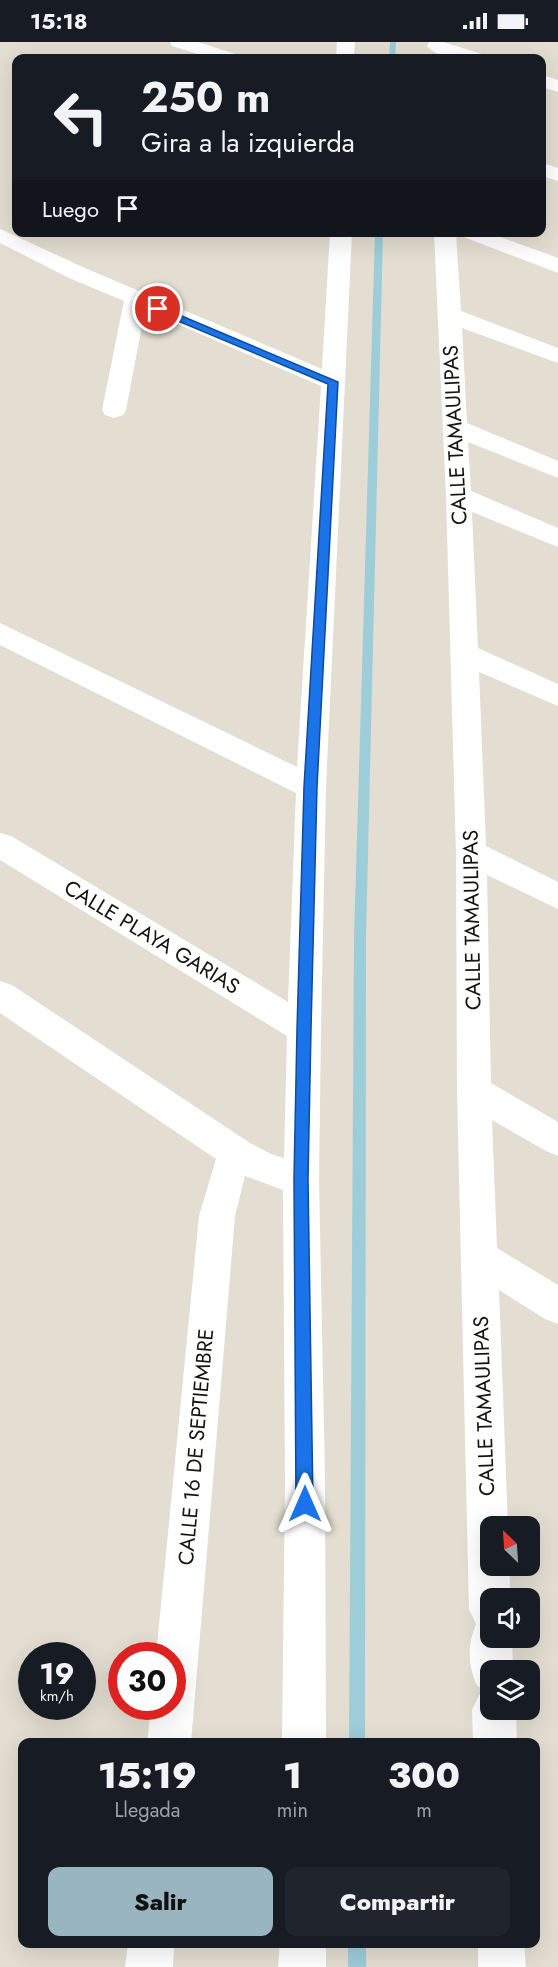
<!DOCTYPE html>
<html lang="es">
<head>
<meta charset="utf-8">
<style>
	:root { --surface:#171b24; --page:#20242c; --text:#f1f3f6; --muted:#9ea1a6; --accent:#98b5c0 }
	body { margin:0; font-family:Jost,sans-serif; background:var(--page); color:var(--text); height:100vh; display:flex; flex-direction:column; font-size:22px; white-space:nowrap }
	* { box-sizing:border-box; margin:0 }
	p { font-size:20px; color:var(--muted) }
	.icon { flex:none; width:33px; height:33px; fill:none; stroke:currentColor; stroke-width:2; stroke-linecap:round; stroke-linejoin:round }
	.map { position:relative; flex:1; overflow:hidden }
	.side { position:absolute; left:18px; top:1696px; width:522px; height:210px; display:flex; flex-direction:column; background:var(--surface); border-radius:12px; box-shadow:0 6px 24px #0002 }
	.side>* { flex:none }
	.guide { position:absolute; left:12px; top:12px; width:534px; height:183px; border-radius:12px; box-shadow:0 6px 24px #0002; background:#171b24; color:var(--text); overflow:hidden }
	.needle { width:39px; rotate:335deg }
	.fabs { position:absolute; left:480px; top:1474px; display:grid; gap:12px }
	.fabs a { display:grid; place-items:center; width:60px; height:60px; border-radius:12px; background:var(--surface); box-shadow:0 6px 24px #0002; font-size:30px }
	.speed { position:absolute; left:18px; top:1600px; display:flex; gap:12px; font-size:30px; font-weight:700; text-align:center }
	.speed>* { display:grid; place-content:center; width:78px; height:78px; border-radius:50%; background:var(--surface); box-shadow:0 6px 24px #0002; line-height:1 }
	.speed small { font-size:15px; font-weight:400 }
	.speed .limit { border:9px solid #d22; background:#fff; color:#111 }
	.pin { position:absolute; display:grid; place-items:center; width:51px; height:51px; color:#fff; margin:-26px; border:3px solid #fff; border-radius:50%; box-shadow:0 2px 6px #0007 }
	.me { position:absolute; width:66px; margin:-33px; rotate:0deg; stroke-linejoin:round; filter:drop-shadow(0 0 4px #0008) }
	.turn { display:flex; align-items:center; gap:21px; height:126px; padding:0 30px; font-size:27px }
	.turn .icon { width:78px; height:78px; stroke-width:2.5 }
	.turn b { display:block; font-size:42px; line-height:51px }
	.then { display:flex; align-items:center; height:57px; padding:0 30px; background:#0003; gap:12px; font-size:22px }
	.eta { display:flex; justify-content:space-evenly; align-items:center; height:102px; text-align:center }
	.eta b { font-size:36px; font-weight:800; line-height:42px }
	.button { display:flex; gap:12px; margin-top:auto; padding:12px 30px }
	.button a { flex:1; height:69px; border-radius:12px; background:var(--accent); color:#111; font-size:24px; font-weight:800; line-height:69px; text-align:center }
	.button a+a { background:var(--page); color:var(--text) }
	.status { display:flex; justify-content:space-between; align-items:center; height:42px; padding:0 30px; background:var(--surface); direction:ltr }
	.status svg { height:16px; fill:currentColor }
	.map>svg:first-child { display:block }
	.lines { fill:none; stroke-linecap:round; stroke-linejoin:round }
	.stream { fill:#9ccdd9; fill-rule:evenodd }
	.minor { fill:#fff; fill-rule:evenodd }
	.route { fill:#1a73e8; stroke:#114b97; stroke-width:1.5 }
	.labels { text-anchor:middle; stroke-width:4.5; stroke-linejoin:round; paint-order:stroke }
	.street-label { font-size:21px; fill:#15140f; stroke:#fff }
</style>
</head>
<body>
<div class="status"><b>15:18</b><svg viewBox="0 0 49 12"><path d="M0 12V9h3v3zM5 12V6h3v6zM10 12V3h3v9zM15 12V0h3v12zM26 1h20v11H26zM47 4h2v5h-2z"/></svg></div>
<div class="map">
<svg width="558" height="1925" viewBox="0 0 558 1925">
	<rect width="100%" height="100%" fill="#e3ded1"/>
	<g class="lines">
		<path class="stream" d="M390,0H396L395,16H389Z
			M375,190H383L366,895L365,1701H349L354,895Z
			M348,1902H366V1925H348Z"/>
		<path class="minor" d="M170,0H198L235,12L237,16H211L172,4Z
			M337,0H355L354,16H336Z
			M429,0H443L482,12L484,16C470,17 436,17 427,4Z
			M542,33L558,38V50L542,45Z
			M542,121L558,126V139L542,134Z
			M0,187L85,226L322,327L330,190H352L326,745L321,987L319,1137L325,1438L326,1701H282L285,1438L283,1148L245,1134L235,1174L191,1701H147L151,1665H172V1614H156L199,1174L216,1117L0,971V939L12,943L250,1101L271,1112L284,1116L287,994L0,818V791L11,794L288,960L296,751L0,603V581L297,725L321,344L145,268L126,368L123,373L114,376L105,373L102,368L124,259L69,236L0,201Z
			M434,190H487L558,216V231L456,192L461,269L558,306V321L462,286L467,381L558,419V436L468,400L471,449L558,486V505L472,470L478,606L558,642V664L479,630L486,804L558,840V867L487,833L491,1041L558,1080V1114L546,1109L492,1078L497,1206L558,1243V1282L545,1277L499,1248L508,1485H490V1524H509L511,1557H490V1596H512L513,1629H490V1668H516L517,1701H473L472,1668L479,1653L488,1649L477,1644C468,1624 467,1603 476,1582L469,1567L457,1049L456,811L446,454Z
			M128,1902H174L173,1925H125Z
			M280,1902H326V1925H278Z
			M478,1902H524L526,1925H478Z"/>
	</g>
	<path class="route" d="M158,264L338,340L317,745L311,987L308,1137L313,1462L311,1468L305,1471L299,1468L296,1462L294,1137L297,987L304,745L328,342L154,269L153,267Z"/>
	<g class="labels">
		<g class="street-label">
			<text transform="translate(455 393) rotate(-93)" y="7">CALLE TAMAULIPAS</text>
			<text transform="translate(472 878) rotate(-91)" y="7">CALLE TAMAULIPAS</text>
			<text transform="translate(152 895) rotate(31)" y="7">CALLE PLAYA GARIAS</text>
			<text transform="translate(484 1364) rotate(-92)" y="7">CALLE TAMAULIPAS</text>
			<text transform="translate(196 1405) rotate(-85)" y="7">CALLE 16 DE SEPTIEMBRE</text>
		</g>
	</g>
</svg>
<div class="fabs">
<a><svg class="needle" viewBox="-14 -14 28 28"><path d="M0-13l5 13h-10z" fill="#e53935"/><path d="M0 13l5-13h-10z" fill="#9ea1a6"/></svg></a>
<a><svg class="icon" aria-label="sound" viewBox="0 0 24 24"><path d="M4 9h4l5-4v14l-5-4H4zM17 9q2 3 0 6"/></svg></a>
<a><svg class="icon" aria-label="layers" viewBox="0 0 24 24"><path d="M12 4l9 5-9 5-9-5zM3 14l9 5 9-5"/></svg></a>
</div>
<div class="speed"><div>19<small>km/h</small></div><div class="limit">30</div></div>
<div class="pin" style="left:158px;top:267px;background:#d93025"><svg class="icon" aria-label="arrive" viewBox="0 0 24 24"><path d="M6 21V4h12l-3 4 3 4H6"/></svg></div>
<svg class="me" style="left:305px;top:1462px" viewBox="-20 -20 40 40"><path d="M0-17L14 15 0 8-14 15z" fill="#1a73e8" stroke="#fff" stroke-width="4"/></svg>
<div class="guide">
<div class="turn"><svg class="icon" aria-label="left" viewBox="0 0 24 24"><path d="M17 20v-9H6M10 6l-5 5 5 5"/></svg><div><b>250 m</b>Gira a la izquierda</div></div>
<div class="then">Luego<svg class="icon" aria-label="arrive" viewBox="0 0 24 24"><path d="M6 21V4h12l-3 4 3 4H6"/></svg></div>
</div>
<section class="side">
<div class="eta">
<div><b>15:19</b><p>Llegada</p></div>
<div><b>1</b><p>min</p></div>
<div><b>300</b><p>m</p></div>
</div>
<div class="button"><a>Salir</a><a>Compartir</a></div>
</section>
</div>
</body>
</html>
